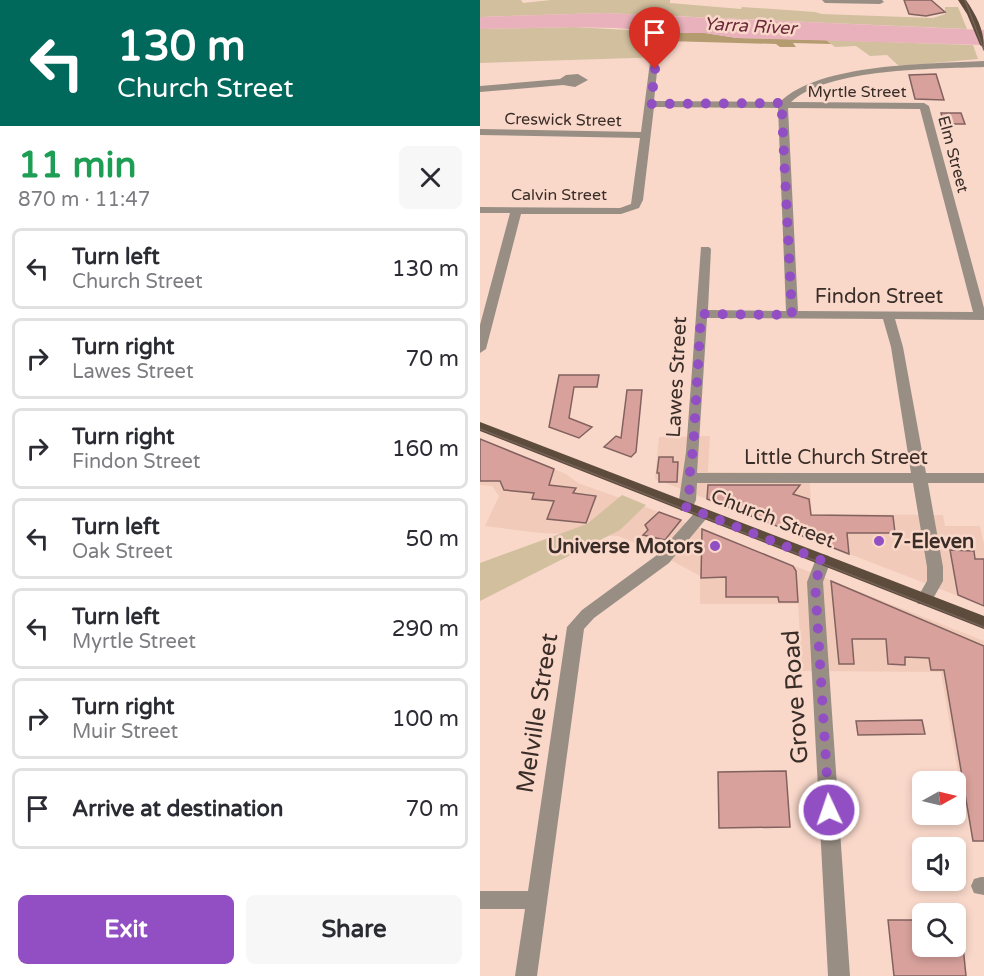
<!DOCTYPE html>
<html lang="en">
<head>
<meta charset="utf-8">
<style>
	:root { --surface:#fff; --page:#f7f7f7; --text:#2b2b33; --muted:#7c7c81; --line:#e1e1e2; --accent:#924fc3 }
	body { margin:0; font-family:"Varela Round",sans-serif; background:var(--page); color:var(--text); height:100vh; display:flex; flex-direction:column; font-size:22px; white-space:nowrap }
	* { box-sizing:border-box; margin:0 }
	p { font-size:20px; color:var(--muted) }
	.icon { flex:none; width:33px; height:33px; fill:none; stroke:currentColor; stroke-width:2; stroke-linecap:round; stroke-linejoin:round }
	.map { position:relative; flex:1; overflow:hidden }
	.panel { display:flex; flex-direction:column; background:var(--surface); width:480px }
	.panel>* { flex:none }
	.top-card { background:#00695c; color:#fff; overflow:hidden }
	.needle { width:39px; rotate:82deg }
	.controls { position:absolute; left:432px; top:771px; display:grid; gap:12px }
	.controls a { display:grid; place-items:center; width:54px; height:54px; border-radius:9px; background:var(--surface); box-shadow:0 3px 9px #0003; font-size:30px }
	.pin { position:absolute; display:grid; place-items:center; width:51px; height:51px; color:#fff; margin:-62px -26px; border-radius:50% 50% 50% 0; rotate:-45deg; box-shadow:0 0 6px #0007 }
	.pin .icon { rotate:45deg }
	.me { position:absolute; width:66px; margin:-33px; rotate:357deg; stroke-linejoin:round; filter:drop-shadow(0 0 4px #0008) }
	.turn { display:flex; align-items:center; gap:21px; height:126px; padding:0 18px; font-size:27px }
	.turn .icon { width:78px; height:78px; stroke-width:2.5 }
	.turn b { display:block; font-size:42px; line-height:51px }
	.round { display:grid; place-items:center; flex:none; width:63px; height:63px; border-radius:9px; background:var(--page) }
	.summary { display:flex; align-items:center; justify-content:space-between; height:102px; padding:0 18px }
	h1 { font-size:36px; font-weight:700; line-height:45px; color:#1e9e55 }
	.button { display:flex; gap:12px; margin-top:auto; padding:12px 18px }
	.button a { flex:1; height:69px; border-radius:9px; background:var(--accent); color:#fff; font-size:24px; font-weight:700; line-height:69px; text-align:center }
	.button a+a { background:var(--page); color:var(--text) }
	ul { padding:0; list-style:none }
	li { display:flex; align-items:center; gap:18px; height:81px; margin:0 12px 9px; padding:0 6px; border:3px solid var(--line); border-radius:9px }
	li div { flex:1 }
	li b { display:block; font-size:22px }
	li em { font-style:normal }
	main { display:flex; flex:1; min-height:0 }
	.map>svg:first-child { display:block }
	.built { fill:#f2cab9 }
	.green { fill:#d1bf9e }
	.forest { fill:#b49c70 }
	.water { fill:#e8b1bb }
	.building { fill:#d8a19c; stroke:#82625f; stroke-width:1.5 }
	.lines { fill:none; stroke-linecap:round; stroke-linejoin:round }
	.minor { fill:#998e84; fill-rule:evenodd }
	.major { fill:#5d4b3b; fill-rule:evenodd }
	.tram { stroke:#75625a; stroke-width:1.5 }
	.route { stroke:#924fc3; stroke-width:10; stroke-dasharray:0 18 }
	.poi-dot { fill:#924fc3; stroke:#f9d8ca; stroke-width:2 }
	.labels { text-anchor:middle; stroke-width:5; stroke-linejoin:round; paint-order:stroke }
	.far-street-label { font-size:16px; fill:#3a2d28; stroke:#f9d8ca }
	.far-water-label { font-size:18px; font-style:italic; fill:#6b293b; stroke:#f9d8ca }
	.street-label { font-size:20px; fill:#3a2d28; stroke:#f9d8ca }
	.poi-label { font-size:20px; font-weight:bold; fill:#3a2d28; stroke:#f9d8ca; text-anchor:start }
	.near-street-label { font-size:24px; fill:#3a2d28; stroke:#f9d8ca }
</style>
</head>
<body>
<main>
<section class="panel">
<div class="top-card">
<div class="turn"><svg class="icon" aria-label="left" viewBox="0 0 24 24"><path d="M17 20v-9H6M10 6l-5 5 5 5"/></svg><div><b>130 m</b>Church Street</div></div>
</div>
<div class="summary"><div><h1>11 min</h1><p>870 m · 11:47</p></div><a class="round"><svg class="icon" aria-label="close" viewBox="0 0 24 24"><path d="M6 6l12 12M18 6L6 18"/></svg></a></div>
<ul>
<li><svg class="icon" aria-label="left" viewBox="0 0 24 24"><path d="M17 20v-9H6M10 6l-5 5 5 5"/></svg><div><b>Turn left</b><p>Church Street</p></div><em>130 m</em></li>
<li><svg class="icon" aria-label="right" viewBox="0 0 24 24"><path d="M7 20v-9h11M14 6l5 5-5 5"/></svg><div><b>Turn right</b><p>Lawes Street</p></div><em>70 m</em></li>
<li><svg class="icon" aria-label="right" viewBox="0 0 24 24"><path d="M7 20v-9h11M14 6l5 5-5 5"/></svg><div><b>Turn right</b><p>Findon Street</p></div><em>160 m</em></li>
<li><svg class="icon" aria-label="left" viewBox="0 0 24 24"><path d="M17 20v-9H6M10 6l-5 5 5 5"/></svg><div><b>Turn left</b><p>Oak Street</p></div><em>50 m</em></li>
<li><svg class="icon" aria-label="left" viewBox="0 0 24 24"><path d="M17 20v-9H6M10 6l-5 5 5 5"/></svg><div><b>Turn left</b><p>Myrtle Street</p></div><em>290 m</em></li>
<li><svg class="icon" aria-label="right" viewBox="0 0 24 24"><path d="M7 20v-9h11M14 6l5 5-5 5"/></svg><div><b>Turn right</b><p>Muir Street</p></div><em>100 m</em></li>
<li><svg class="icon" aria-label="arrive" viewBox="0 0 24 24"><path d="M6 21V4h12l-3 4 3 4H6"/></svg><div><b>Arrive at destination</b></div><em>70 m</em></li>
</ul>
<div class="button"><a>Exit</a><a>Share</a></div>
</section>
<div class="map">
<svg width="504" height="976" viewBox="0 0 504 976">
	<rect width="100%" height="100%" fill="#f9d8ca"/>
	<path class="built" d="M230,436L228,472L329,473L332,514L463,515L465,526H500L504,544V606L175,479L179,437Z
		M0,439L86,474L98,483L171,509L504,641V779H479L461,672L322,671L318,604H220V576L170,549L138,536L60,533L5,526L19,496L12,486L0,485Z"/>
	<path class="green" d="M0,0H41L43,3L71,0H190V3L261,9L262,7L335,12L342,14L453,18L465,14V7H478L487,29L123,13L0,17Z
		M93,27L187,32L184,57L0,63V29Z
		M346,40L493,45L498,59L419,66L407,55L390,56L376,46L355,47Z
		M142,495L166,505L140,530L0,601V563L107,524Z"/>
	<path class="forest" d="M187,32L225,33L257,38L346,40L351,44L313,43L316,47H300L296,44L187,41Z"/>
	<path class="water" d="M123,13L504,30V45L257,38L225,33H195L136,28L93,27L0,29V17Z"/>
	<path class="building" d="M424,0H451L465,12L446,16L429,14Z
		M456,74L464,100L435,99L429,75Z
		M461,113H481L485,124H464Z
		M79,375H119L117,387H94L89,418L112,427L99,438L69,427Z
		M147,390H162L156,452L151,457L124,447L136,436L141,438Z
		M0,439L74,469L69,485L96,488L93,493L116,496L106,523L67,519L74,501L52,499L54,493L24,490L20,481H0Z
		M179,457H193V462H198L197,482H179V473H177Z
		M228,485H320L313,494L329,499L331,515L413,516L415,533H367L369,554L227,499Z
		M179,512L201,520L185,540L163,535L168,530L165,525Z
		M222,529L313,566L316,571L318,602H299L298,597H246V577L221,578Z
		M470,550L494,551L495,559H504V606L478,595Z
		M351,581L504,646V841H493L464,670H451L449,658L425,657V665L408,664L406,639H372L374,664H359Z
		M442,720L445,734L378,735L376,721Z
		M306,771L310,827L239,828L238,772Z
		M408,920H442V946H483L486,976H414Z"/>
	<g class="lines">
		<path class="minor" d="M342,0H402L404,2L400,4L345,3Z
			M174,59L178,62L174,101L300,102C339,63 450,64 504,61V67C453,69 349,68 311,102L444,103L449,106L504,308V320L415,319L423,347L446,473H504V483H448L463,567V581L450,604H438L436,600L447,581V567L433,483H217L216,500L211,511H201L198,507L206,452L221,247H229L231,249L228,310L306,311L298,108L174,107L163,200L159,208L141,214H41L6,349L0,353V325L30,213H0V207L140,208L151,204L160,138L0,135V129L161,132L170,62ZM308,108L440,109L493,312L318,311ZM227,318L403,319L411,347L431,473H217Z
			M98,74L108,80L95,87L83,85L0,92V86L80,79L86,75Z
			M223,508L231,513L189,563L114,618L104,629L57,976H35L45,909H0V891H48L87,627L102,610L177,555L218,509Z
			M343,554L349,556L351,560L343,582L370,976H348L327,582L337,556Z
			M501,877H504V895L494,893L491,886L494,879Z"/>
		<path class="major" d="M478,0H486C496,15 504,29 504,48L500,45L487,14Z
			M0,422L504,616V629L0,431Z"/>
		<path class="tram" d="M485,0L504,50
			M0,429L504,627"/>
	</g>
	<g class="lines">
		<path class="route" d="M175,69L171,104L304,103L302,114L312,315L221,314L213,452C207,470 213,489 206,507L343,561L335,582L349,810"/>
	</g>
	<g class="poi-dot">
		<circle cx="399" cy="541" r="6"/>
		<circle cx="235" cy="546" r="6"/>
	</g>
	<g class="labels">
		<g class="far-street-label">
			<text x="377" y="97">Myrtle Street</text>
			<text transform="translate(83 119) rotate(1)" y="6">Creswick Street</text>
			<text transform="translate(474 154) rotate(75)" y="6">Elm Street</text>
			<text x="79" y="200">Calvin Street</text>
		</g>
		<g class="far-water-label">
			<text transform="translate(270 26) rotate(3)" y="6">Yarra River</text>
		</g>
		<g class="street-label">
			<text x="399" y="303">Findon Street</text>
			<text transform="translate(196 377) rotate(-87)" y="7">Lawes Street</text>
			<text x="356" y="464">Little Church Street</text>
			<text transform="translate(293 518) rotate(21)" y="7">Church Street</text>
		</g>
		<g class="poi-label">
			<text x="411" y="548">7-Eleven</text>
			<text x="223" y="553" text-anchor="end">Universe Motors</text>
		</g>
		<g class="near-street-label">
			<text transform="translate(315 697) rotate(-94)" y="8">Grove Road</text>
			<text transform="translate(57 713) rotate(-81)" y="8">Melville Street</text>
		</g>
	</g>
</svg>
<div class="controls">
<a><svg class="needle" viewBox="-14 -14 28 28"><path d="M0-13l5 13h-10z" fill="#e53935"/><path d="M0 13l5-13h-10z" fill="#7c7c81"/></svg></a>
<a><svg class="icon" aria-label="sound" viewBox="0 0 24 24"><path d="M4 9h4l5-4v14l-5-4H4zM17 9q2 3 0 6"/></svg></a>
<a><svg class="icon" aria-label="search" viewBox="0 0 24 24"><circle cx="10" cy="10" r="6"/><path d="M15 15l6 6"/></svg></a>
</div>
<div class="pin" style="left:175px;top:69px;background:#d93025"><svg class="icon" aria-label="arrive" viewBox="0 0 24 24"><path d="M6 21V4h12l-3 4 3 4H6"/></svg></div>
<svg class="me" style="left:349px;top:810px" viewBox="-20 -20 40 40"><circle r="17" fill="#924fc3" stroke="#fff" stroke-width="3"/><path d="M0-11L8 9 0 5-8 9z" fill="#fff"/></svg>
</div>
</main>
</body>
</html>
